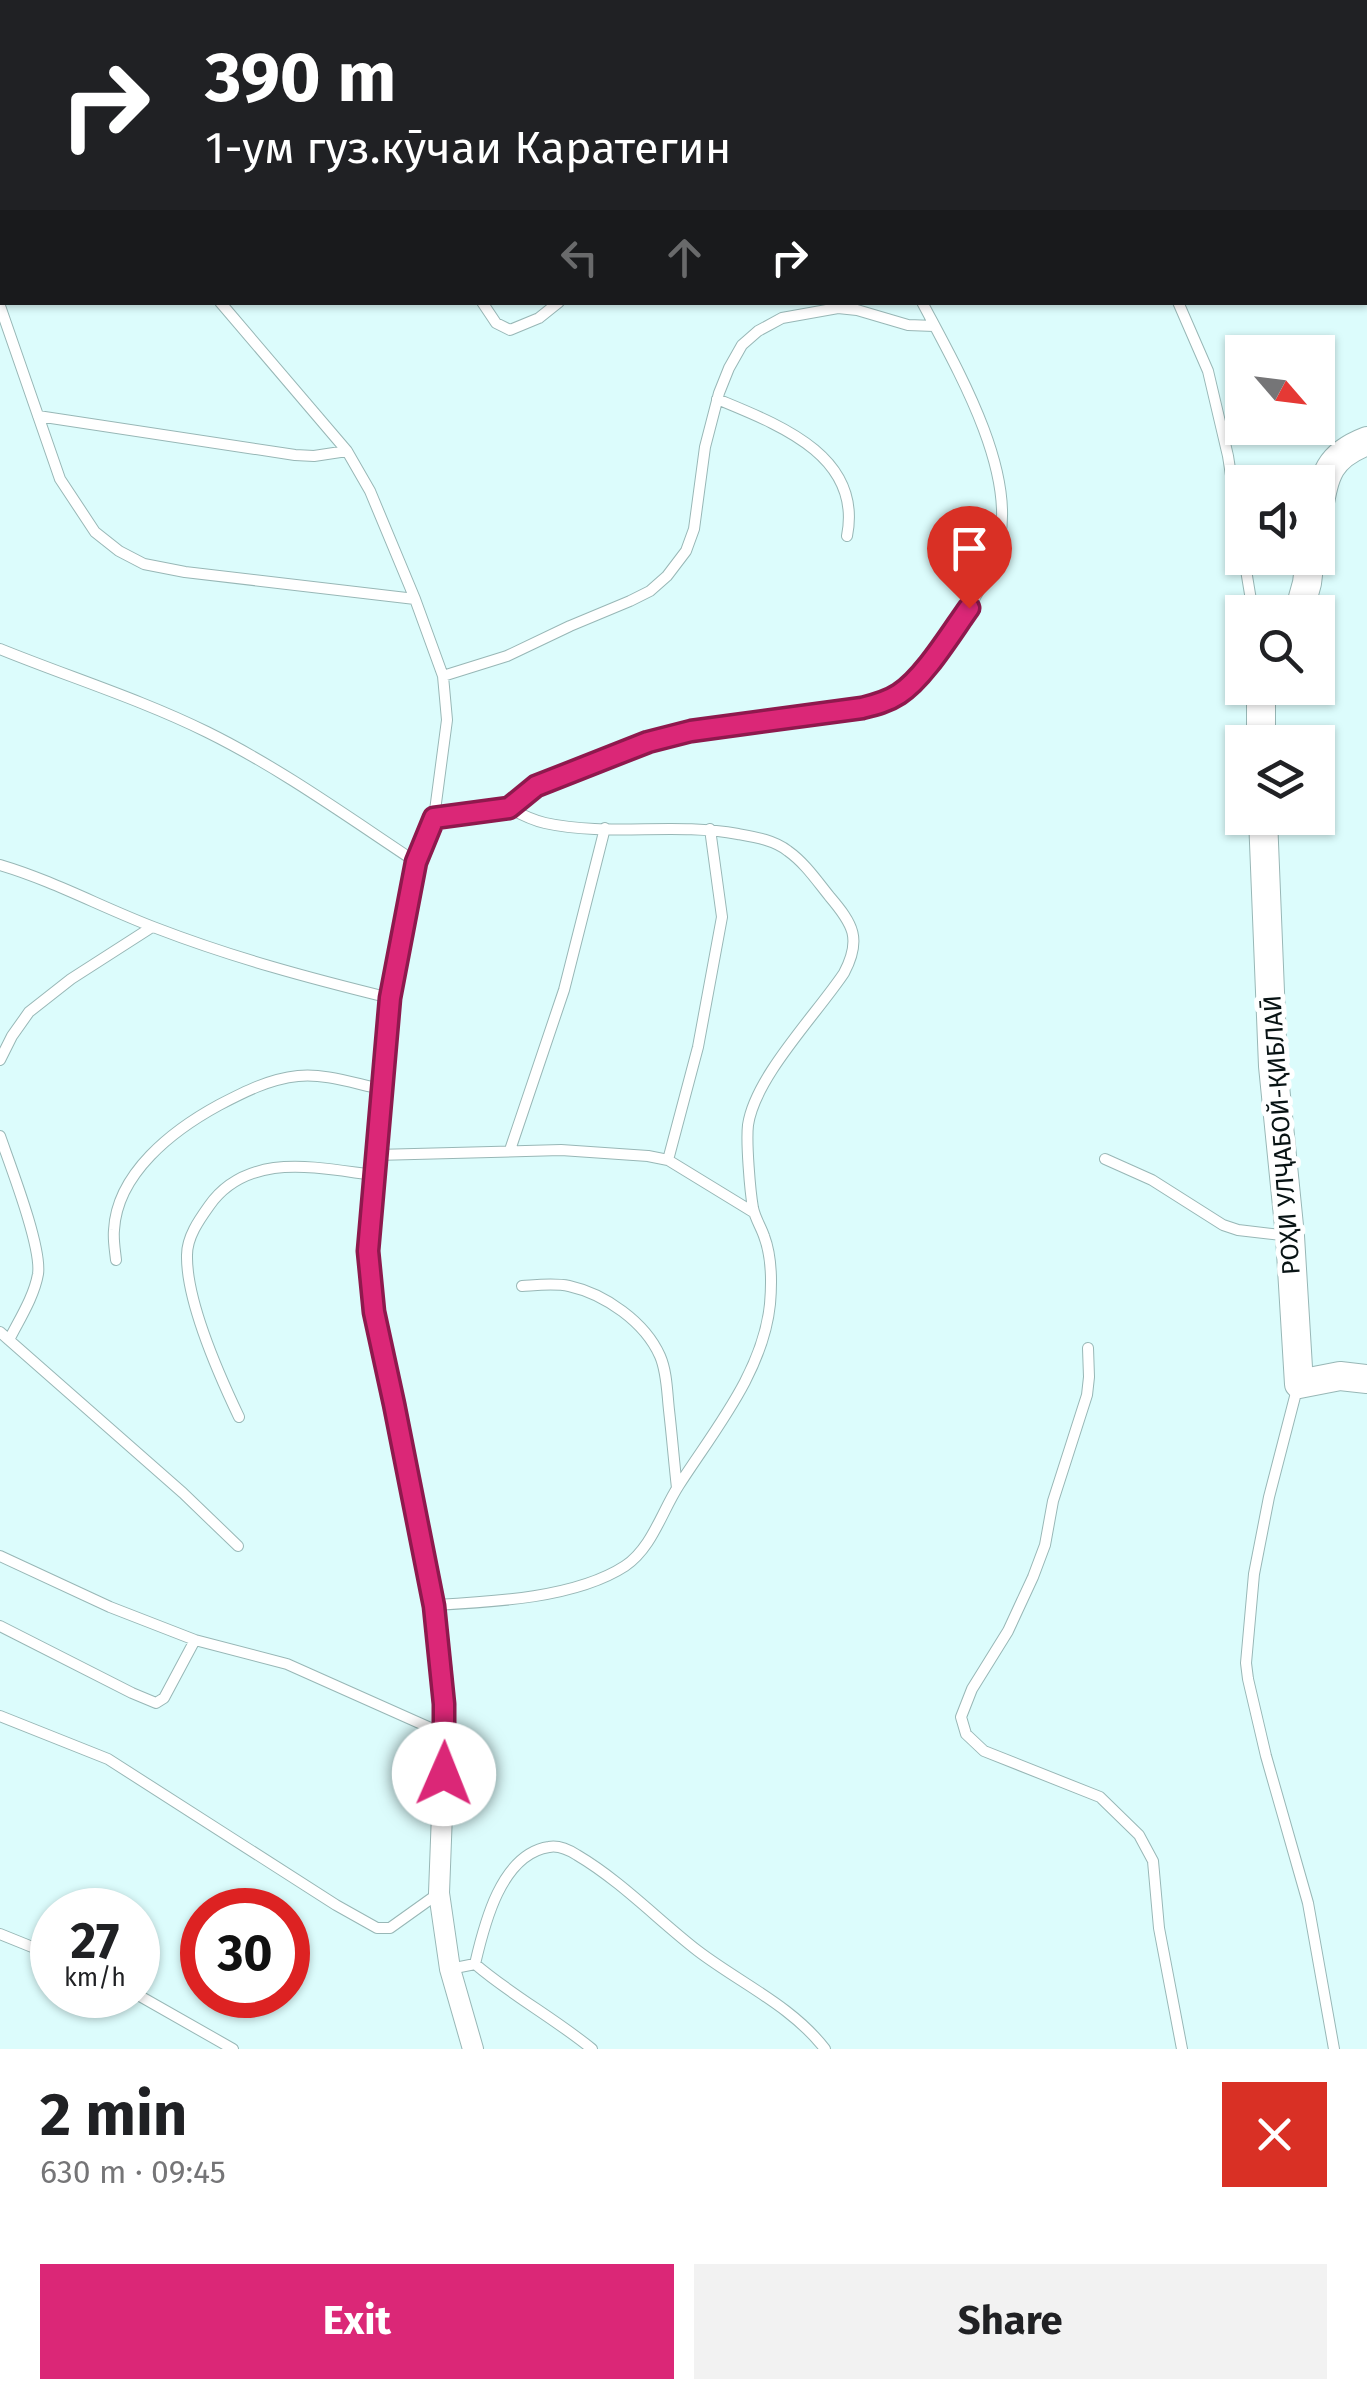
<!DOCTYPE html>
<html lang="en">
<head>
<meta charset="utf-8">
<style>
	:root { --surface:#fff; --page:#f2f2f2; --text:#202124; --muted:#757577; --accent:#db2777 }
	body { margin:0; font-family:"Fira Sans",sans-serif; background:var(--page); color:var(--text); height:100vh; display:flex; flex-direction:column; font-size:38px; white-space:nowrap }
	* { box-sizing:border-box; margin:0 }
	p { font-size:32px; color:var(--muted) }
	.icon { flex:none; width:55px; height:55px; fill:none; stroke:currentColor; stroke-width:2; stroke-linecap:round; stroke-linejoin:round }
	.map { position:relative; height:2049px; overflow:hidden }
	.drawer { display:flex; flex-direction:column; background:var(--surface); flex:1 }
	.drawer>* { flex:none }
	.banner { position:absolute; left:0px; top:0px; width:1368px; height:305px; box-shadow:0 2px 8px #0004; background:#202124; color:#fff; overflow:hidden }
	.needle { width:65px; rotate:118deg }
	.tools { position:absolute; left:1225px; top:335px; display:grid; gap:20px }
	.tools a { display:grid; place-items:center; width:110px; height:110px; border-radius:0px; background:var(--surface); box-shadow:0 2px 8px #0004; font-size:50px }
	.speed { position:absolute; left:30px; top:1888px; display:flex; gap:20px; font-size:50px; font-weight:700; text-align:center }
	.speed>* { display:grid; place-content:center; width:130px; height:130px; border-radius:50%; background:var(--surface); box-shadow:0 2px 8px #0004; line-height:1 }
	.speed small { font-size:25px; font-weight:400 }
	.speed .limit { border:15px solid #d22; background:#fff; color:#111 }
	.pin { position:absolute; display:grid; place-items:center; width:85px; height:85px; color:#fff; margin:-102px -42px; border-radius:50% 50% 50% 0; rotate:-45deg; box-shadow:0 0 10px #0007 }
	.pin .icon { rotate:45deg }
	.me { position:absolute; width:110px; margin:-55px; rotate:1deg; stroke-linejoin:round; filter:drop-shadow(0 0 8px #0008) }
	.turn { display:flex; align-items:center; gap:35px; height:210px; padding:0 40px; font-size:45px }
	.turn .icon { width:130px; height:130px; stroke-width:2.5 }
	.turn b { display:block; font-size:70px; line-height:85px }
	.lanes { display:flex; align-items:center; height:95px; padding:0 40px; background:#0003; justify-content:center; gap:50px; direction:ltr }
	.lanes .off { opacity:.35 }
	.round { display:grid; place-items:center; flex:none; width:105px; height:105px; border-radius:0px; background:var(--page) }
	.head { display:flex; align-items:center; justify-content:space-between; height:170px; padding:0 40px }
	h1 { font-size:60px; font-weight:700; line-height:75px }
	.primary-button { display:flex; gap:20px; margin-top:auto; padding:20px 40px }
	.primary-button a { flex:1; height:115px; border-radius:0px; background:var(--accent); color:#fff; font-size:40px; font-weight:700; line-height:115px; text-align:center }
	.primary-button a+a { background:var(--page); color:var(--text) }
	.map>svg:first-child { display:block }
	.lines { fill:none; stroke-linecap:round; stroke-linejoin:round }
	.lane-casing { stroke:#98b7b6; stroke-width:12 }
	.street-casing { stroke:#98b7b6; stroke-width:22 }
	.secondary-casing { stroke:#98b7b6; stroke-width:30 }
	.lane { stroke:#fff; stroke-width:10 }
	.street { stroke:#fff; stroke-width:20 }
	.secondary { stroke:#fff; stroke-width:28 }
	.route-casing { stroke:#8e194d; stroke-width:25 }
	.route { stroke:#db2777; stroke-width:18 }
	.labels { text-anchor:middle; stroke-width:10; stroke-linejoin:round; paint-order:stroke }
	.street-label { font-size:25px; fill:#081314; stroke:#fff }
</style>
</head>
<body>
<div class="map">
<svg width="1367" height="2049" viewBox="0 0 1367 2049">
	<rect width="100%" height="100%" fill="#dcfcfc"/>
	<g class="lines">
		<g class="lane-casing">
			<path id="lane" d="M61,0L62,2
				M237,0L238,2
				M386,0V2
				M528,0V2
				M1011,0L1012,2
				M0,70H2
				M482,302L496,323L510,330L539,318L559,302
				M1178,302L1208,371L1228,456L1242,546
				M0,306L60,479L95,532L119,551L144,564L185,572L415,599
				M717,399C777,424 863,455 847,536
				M38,416L295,455L314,456L347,451
				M1244,558L1253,612
				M0,649C69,677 140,699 207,732C280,768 348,817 416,862
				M443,676L507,656L570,626L630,601L650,591L667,576L686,551L694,529L705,447L719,393L729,368L742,345L758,331L782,318L838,308L857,310L908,325L934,326
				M434,818L509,808L535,786L648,741L691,731L862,708C909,695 924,670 952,632C972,604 993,572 1000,537C1014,465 955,365 922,302
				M0,865C54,881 103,908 156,928C234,958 309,978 390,998L416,862L434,818L447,720L443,676L415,599L370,491L347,451L220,302
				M0,1060L12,1036L29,1012L71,979L152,927
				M0,1136C10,1165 42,1247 38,1274C34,1297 19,1320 9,1340L0,1332
				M510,1150L564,990L605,828
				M376,1155L561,1150L648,1156L668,1160L753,1212
				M1105,1159L1152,1180L1223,1225L1238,1230L1290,1236
				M668,1160L698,1047L722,917L710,829
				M116,1260C115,1250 113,1240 114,1230C117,1173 173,1130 219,1105C244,1092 269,1079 298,1076C325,1073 356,1084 382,1089
				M522,1286C538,1285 554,1283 569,1286C605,1294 645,1322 660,1356C667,1372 667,1392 669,1410C672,1436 674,1462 677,1488
				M9,1340L183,1493L238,1546
				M1088,1348L1089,1377L1087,1395L1053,1501L1045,1545L1033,1577L1008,1631L972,1689L961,1717L966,1734L984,1751L1100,1797L1139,1835L1153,1861L1159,1928L1182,2049
				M1298,1385L1269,1497L1254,1574L1246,1663L1248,1679L1266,1756L1308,1903L1334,2049
				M239,1417C219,1375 186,1301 187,1255C187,1237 199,1220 209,1206C225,1183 247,1172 274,1168C307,1164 342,1171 374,1175
				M0,1556L110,1607L195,1640L287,1664L444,1734
				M434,1605C492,1602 576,1598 625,1566C652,1548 662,1511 679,1485C715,1429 763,1372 770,1304C772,1281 772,1257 764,1236C761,1227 755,1218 753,1208C750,1191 746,1142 748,1125C755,1077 816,1015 844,973C862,939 853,924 830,897C817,881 805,863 788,851C774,840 755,837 738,834C674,822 608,837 545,823C532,820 520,814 509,808
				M0,1626L132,1693L156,1703L164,1698L195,1640
				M0,1716L108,1759L336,1905L377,1928H390L439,1893
				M0,1934L52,1955
				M475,1964C484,1925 501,1854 549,1847C559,1845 569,1850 577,1855C621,1881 658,1920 698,1951C740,1983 792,2006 825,2049
				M450,1969L475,1964C511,1995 554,2018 592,2049
				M138,1995L233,2049"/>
		</g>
		<g class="street-casing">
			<path id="street" d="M390,998L368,1251L373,1312L395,1404L434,1605L442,1673L445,1734L439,1893L450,1969L473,2049"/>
		</g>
		<g class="secondary-casing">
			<path id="secondary" d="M1311,0L1312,2
				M1365,99L1367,103
				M1318,513C1325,474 1328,456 1367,441
				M1299,612L1307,583L1310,558
				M1261,688V742
				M1263,818L1273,1066L1290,1236L1299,1384L1340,1376L1367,1379"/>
		</g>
		<use href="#lane" class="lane"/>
		<use href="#street" class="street"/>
		<use href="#secondary" class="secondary"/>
	</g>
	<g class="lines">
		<g class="route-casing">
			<path id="route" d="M444,1774V1704L434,1606L394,1404L374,1312L368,1251L390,998L416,862L434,818L509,808L536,786L648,742L691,731L862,708C874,705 887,702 899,694C924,678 951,633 969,608"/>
		</g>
		<use href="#route" class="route"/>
	</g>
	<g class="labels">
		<g class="street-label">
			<text transform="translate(1281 1135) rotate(-94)" y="9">РОҲИ УЛҶАБОЙ-ҚИБЛАӢ</text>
		</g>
	</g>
</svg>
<div class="tools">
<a><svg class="needle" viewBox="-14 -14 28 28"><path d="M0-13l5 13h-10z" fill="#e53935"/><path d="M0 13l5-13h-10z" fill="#757577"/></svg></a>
<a><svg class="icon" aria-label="sound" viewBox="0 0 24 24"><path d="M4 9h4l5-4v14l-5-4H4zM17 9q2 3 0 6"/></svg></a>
<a><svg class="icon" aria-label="search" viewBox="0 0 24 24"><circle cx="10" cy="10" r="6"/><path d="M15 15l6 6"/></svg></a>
<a><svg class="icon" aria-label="layers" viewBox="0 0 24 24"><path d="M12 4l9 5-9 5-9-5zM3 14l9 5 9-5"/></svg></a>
</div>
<div class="speed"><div>27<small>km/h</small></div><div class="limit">30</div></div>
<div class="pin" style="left:969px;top:608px;background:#d93025"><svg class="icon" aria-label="arrive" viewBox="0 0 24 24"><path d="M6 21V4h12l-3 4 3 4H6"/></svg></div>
<svg class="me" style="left:444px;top:1774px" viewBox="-20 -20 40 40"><circle r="19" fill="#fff"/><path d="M0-13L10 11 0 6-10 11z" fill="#db2777"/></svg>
<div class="banner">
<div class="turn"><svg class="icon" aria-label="right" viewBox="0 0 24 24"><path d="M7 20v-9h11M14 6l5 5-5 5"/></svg><div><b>390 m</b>1-ум гуз.кӯчаи Каратегин</div></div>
<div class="lanes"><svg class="icon off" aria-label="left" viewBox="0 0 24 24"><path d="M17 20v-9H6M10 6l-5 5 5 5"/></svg><svg class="icon off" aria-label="ahead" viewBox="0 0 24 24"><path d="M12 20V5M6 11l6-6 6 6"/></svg><svg class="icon" aria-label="right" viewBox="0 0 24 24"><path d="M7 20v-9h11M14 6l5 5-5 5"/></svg></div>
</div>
</div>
<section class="drawer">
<div class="head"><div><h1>2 min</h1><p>630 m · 09:45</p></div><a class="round" style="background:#d93025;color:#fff"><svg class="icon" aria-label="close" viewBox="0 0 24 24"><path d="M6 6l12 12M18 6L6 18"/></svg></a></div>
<div class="primary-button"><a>Exit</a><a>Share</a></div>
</section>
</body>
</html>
